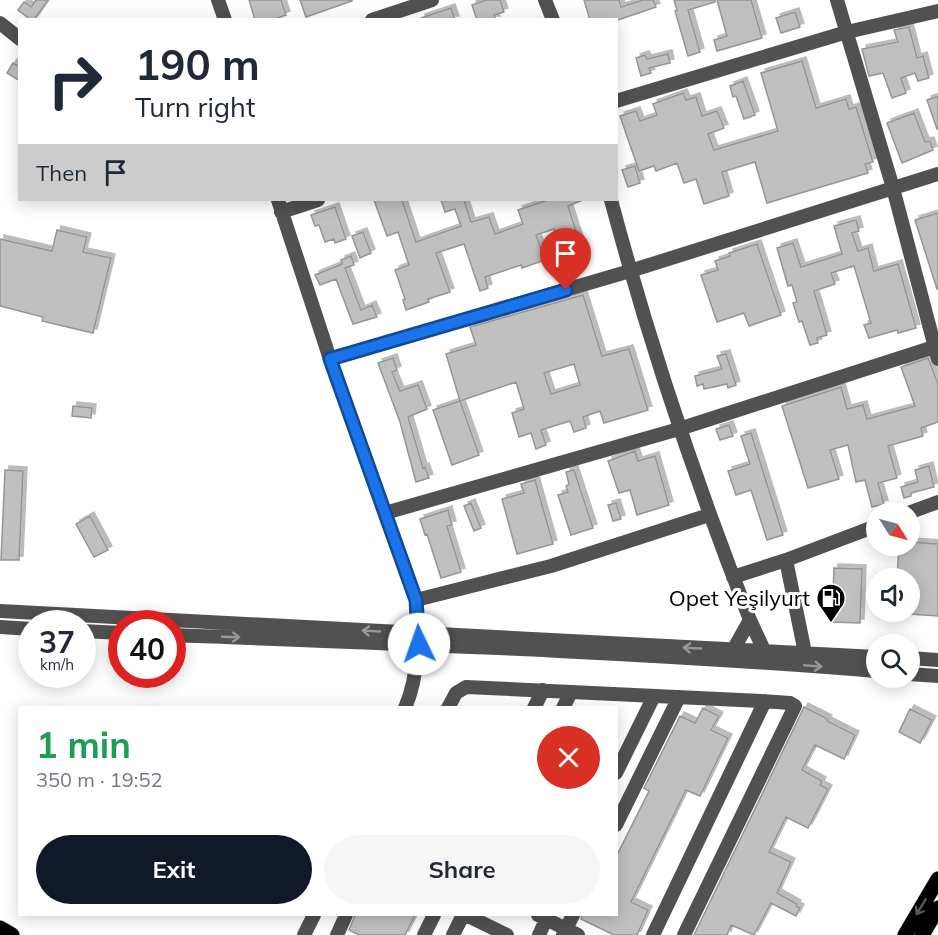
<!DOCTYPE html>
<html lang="en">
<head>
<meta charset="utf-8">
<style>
	:root { --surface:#fff; --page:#f6f6f7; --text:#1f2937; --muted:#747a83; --accent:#111827 }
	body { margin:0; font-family:Mulish,sans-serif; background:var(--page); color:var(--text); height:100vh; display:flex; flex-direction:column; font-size:22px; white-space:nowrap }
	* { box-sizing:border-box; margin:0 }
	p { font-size:20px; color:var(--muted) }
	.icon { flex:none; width:33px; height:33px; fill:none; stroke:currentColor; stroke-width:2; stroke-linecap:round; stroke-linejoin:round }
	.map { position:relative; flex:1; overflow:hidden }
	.panel { position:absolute; left:18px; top:706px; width:600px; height:210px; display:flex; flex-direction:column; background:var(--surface); border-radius:0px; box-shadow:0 3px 15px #0003 }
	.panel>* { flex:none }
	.top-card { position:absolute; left:18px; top:18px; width:600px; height:183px; border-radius:0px; box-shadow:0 3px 15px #0003; background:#fff; color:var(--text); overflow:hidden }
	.needle { width:39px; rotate:126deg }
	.buttons { position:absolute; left:866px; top:502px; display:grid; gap:12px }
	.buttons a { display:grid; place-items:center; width:54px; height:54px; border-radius:50%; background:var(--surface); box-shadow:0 3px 15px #0003; font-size:30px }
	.speed { position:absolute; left:18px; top:610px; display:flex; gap:12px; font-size:30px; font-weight:700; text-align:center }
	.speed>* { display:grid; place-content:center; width:78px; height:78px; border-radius:50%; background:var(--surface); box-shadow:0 3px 15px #0003; line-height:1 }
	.speed small { font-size:15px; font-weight:400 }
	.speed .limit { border:9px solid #d22; background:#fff; color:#111 }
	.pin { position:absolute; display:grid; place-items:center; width:51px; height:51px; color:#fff; margin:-62px -26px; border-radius:50% 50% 50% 0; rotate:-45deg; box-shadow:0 0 6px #0007 }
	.pin .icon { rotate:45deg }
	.me { position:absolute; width:66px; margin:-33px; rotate:357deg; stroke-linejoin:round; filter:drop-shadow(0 0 4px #0008) }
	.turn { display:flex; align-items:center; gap:21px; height:126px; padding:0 18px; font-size:27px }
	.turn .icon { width:78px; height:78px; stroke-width:2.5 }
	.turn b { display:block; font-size:42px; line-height:51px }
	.then { display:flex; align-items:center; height:57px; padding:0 18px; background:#0003; gap:12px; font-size:22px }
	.round { display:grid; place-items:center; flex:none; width:63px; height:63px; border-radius:32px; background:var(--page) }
	.overview { display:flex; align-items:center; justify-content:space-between; height:102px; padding:0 18px }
	h1 { font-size:36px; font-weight:700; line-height:45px; color:#1e9e55 }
	.primary-button { display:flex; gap:12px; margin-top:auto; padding:12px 18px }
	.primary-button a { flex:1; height:69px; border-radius:36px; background:var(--accent); color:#fff; font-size:24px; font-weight:700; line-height:69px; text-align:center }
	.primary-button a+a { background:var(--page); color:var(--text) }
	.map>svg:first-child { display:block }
	.building { fill:#c0c0c0; stroke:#959595; stroke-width:1.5; fill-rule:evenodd; filter:url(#shadow) }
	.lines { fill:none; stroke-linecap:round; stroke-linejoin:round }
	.major-casing { stroke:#dbdbdb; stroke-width:16 }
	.minor { stroke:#515151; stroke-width:14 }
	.major { stroke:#000; stroke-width:15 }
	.oneway { stroke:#979797 }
	.oneway2 { stroke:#595959 }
	.route-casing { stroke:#114b97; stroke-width:15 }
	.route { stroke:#1a73e8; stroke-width:10 }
	.labels { text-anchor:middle; stroke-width:6; stroke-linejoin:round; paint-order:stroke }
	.poi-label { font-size:22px; fill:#000; stroke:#fff; text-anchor:end }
</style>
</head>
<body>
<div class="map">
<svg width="938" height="935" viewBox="0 0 938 935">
	<defs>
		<filter id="shadow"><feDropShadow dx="4" dy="-4" stdDeviation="0" flood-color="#0004"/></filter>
	</defs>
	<rect width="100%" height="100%" fill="#fff"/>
	<path class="building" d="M36,0H48L34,20H31L18,10L24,2L31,7Z
		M249,0H281L286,15L272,20H255Z
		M300,0H352V1L306,17Z
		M486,0H500L504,12L494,15L496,20H477L472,5Z
		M584,0H619L621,7L643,0H653L656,7L618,20H590Z
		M674,0H715V2L688,10L700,52L688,56L675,11L677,10Z
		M717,0H751L762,38L717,51L714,40L727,36Z
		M451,8L455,20H421V18Z
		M795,12L800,27L781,33L776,18Z
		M909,27L917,58L923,56L929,78L918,81L915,73L901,78L906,93L892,98L883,73L869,76L862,49L898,42L894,30Z
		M668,54L670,63L649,68L651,73L641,76L636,58L645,55L647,59Z
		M802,61L816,108L846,99L849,109L856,107L873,162L865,164L868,173L767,203L755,162L722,172L729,196L704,204L696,179L684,183L677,163L656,171L654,166L639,171L620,116L636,111L640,121L657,115L653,104L683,93L686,100L696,97L702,116L717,111L724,128L708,134L714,150L778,131L761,73Z
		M13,63L20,67V81L7,73Z
		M743,81L755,115L744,119L736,96L733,97L730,86Z
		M938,96V129H937L927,100Z
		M914,113L925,142L930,141L933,150L902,163L887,123Z
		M635,166L640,183L628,187L622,170Z
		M374,200H402L416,242L461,226L455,209L445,212L441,200H464L471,222L489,217L495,234L523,224L518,210L548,200H583L568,206L583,253L564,259L562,254L522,268L521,265L485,277L488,288L480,291L464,244L436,253L450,292L428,299L429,302L406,310L403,300L405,299L395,270L409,265L398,232L387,236ZM554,229L560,246L542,252L536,235Z
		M335,207L346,239L335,243L334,239L325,242L319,225L315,226L311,215Z
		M938,213V289H937L915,220Z
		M856,220L859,231L852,233L858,251L868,248L874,271L898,264L916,328L898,333L897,330L869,338L864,325L871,323L854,266L831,273L835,284L814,291L827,335L817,338L818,343L810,345L802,321L799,322L793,303L797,302L792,285L788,286L777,248L793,243L801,267L842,254L834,226Z
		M57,230L87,237L83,252L111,258L93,333L42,321L43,317L0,306V239L52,251Z
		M363,232L371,253L360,258L352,236Z
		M757,244L781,315L749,326L744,313L717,322L701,275L718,270L715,261L730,256L729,253Z
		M351,256L354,265L345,268L361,310L372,305L377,317L353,324L336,279L320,285L315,275L342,264L341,260Z
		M583,295L602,356L629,349L648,410L604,423L600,411L583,417L586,428L574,432L570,421L541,430L546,445L536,449L531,433L519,437L512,413L524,409L516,382L460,401L446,354L476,345L470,327ZM574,364L580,385L551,394L544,373Z
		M726,354L736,385L728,388L727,384L704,389L703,384L697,386L695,376L722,369L717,356Z
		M393,358L397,370L392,372L400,391L418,385L427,409L408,417L423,468L425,467L429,478L416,482L400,422L378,363Z
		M928,358L938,384V422L921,428L923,436L888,446L897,478L878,483L884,504L872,507L865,480L856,482L848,445L830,450L839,479L808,488L782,406L841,387L847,409L863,405L867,419L915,406L901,367Z
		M460,401L479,455L452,465L433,410Z
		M73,406L92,408L91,418L72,416Z
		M729,425L733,436L720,440L716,429Z
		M751,433L783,535L767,540L751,490L736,495L728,471L750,464L741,436Z
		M635,451L638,461L655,456L669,505L637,515L630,490L619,493L608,461Z
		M929,466L934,487L911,493V496L904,498L901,487L918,482L915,470Z
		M5,470L23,471L19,560H1Z
		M574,470L593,528L571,535L558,495L568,492L566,486L569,484L566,472Z
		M535,480L553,544L517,554L502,499L524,493L521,484Z
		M471,503L481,528L474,531L464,506Z
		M616,503L621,519L613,521L608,505Z
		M448,510L452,525L447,526L461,572L441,578L427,534L425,535L420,519Z
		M90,516L108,550L94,557L76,524Z
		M909,542L938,544V616L909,614V579H897L899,546H909Z
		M834,568L862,569L860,623L832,622Z
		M804,707L828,719L827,721L855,735L844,759L815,745L802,770L822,781L820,785L828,789L808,828L786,817L769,852L791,862L777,893L797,904L796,906L800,908L796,916L771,903L754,935L731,925L727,935H694Z
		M703,708L719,716L711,730L728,738L700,796L686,790L631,902L648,910L637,935H614L581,919L582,915H616V857L649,791L644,788L680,716L695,723Z
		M910,709L932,720L920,743L899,732Z
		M355,915H415L405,935H359L349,930Z"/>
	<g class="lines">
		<g class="major-casing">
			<path id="major" d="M0,928L12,935
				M905,935L938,879
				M922,935L938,908"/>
		</g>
		<path class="minor" d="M218,0L225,20
			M545,0L553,20
			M837,0L893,188L938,359
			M372,20L432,0
			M0,23L20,39
			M616,101L847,32L938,11
			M278,200L330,359L416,600L551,566L709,515
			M611,200C649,342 696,483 750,620
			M281,212L318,200
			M330,359L630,271L938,174
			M385,513L679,429L934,347
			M908,513L938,502
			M786,560L805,653
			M733,577L786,560L876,526
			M0,611L876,657
			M0,627L32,629
			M82,631L122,633
			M172,635C407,644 642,652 876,671
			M734,656L733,650L750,620L768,659
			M909,658L938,660
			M909,674L938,676
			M405,708C420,673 418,637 416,600
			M448,708L456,693L466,687L761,701L790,703L795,706L684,935
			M534,708L543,690
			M563,708L571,692
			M616,773L654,696
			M616,825L679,697
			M466,915L507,935
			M538,915L578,935
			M304,935L314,915
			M337,935L346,915
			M424,935L434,915
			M453,935L463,915
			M539,935L548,915
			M563,935L573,915
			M653,935L765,701"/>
		<use href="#major" class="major"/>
	</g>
	<defs><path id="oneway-shaft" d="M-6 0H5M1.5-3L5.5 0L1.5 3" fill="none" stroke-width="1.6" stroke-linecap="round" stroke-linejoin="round" transform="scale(1.5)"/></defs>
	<g class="oneway">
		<use href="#oneway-shaft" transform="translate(371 631) rotate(-177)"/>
		<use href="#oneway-shaft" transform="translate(231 637) rotate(2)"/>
		<use href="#oneway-shaft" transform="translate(692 648) rotate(-177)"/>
		<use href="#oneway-shaft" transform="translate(813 666) rotate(5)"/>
	</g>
	<use class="oneway2" href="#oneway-shaft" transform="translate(921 907) rotate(121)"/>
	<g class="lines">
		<g class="route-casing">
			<path id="route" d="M419,644L416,600L330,359L566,290"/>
		</g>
		<use href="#route" class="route"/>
	</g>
	<defs>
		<g id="fuel-pin" transform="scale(1.5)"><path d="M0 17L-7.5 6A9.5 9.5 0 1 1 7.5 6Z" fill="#000" stroke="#fff"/><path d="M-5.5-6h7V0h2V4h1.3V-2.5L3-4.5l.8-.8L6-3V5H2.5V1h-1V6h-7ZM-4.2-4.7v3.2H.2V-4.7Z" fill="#fff"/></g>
	</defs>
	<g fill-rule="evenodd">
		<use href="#fuel-pin" x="831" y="598"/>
	</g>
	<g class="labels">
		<g class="poi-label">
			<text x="810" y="606">Opet Yeşilyurt</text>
		</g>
	</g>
</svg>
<div class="buttons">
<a><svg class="needle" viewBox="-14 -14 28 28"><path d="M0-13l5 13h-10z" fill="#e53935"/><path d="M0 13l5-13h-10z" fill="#747a83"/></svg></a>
<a><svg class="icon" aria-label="sound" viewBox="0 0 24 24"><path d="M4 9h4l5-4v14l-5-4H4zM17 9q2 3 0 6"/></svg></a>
<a><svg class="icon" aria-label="search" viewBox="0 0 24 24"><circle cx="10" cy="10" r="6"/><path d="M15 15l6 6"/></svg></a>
</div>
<div class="speed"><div>37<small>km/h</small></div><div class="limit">40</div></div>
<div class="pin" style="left:566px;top:290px;background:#d93025"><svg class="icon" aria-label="arrive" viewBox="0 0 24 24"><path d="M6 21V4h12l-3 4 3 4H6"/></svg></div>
<svg class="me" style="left:419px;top:644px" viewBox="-20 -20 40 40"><circle r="19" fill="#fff"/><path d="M0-13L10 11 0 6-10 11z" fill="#1a73e8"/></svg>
<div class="top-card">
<div class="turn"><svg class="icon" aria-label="right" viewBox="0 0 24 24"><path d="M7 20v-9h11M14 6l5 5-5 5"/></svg><div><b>190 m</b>Turn right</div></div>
<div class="then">Then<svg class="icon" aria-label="arrive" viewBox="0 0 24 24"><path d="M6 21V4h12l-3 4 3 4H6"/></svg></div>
</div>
<section class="panel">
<div class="overview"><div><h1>1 min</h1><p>350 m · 19:52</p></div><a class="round" style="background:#d93025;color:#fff"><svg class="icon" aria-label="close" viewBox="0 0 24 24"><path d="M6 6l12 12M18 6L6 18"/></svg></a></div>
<div class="primary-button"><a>Exit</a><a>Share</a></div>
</section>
</div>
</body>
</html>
